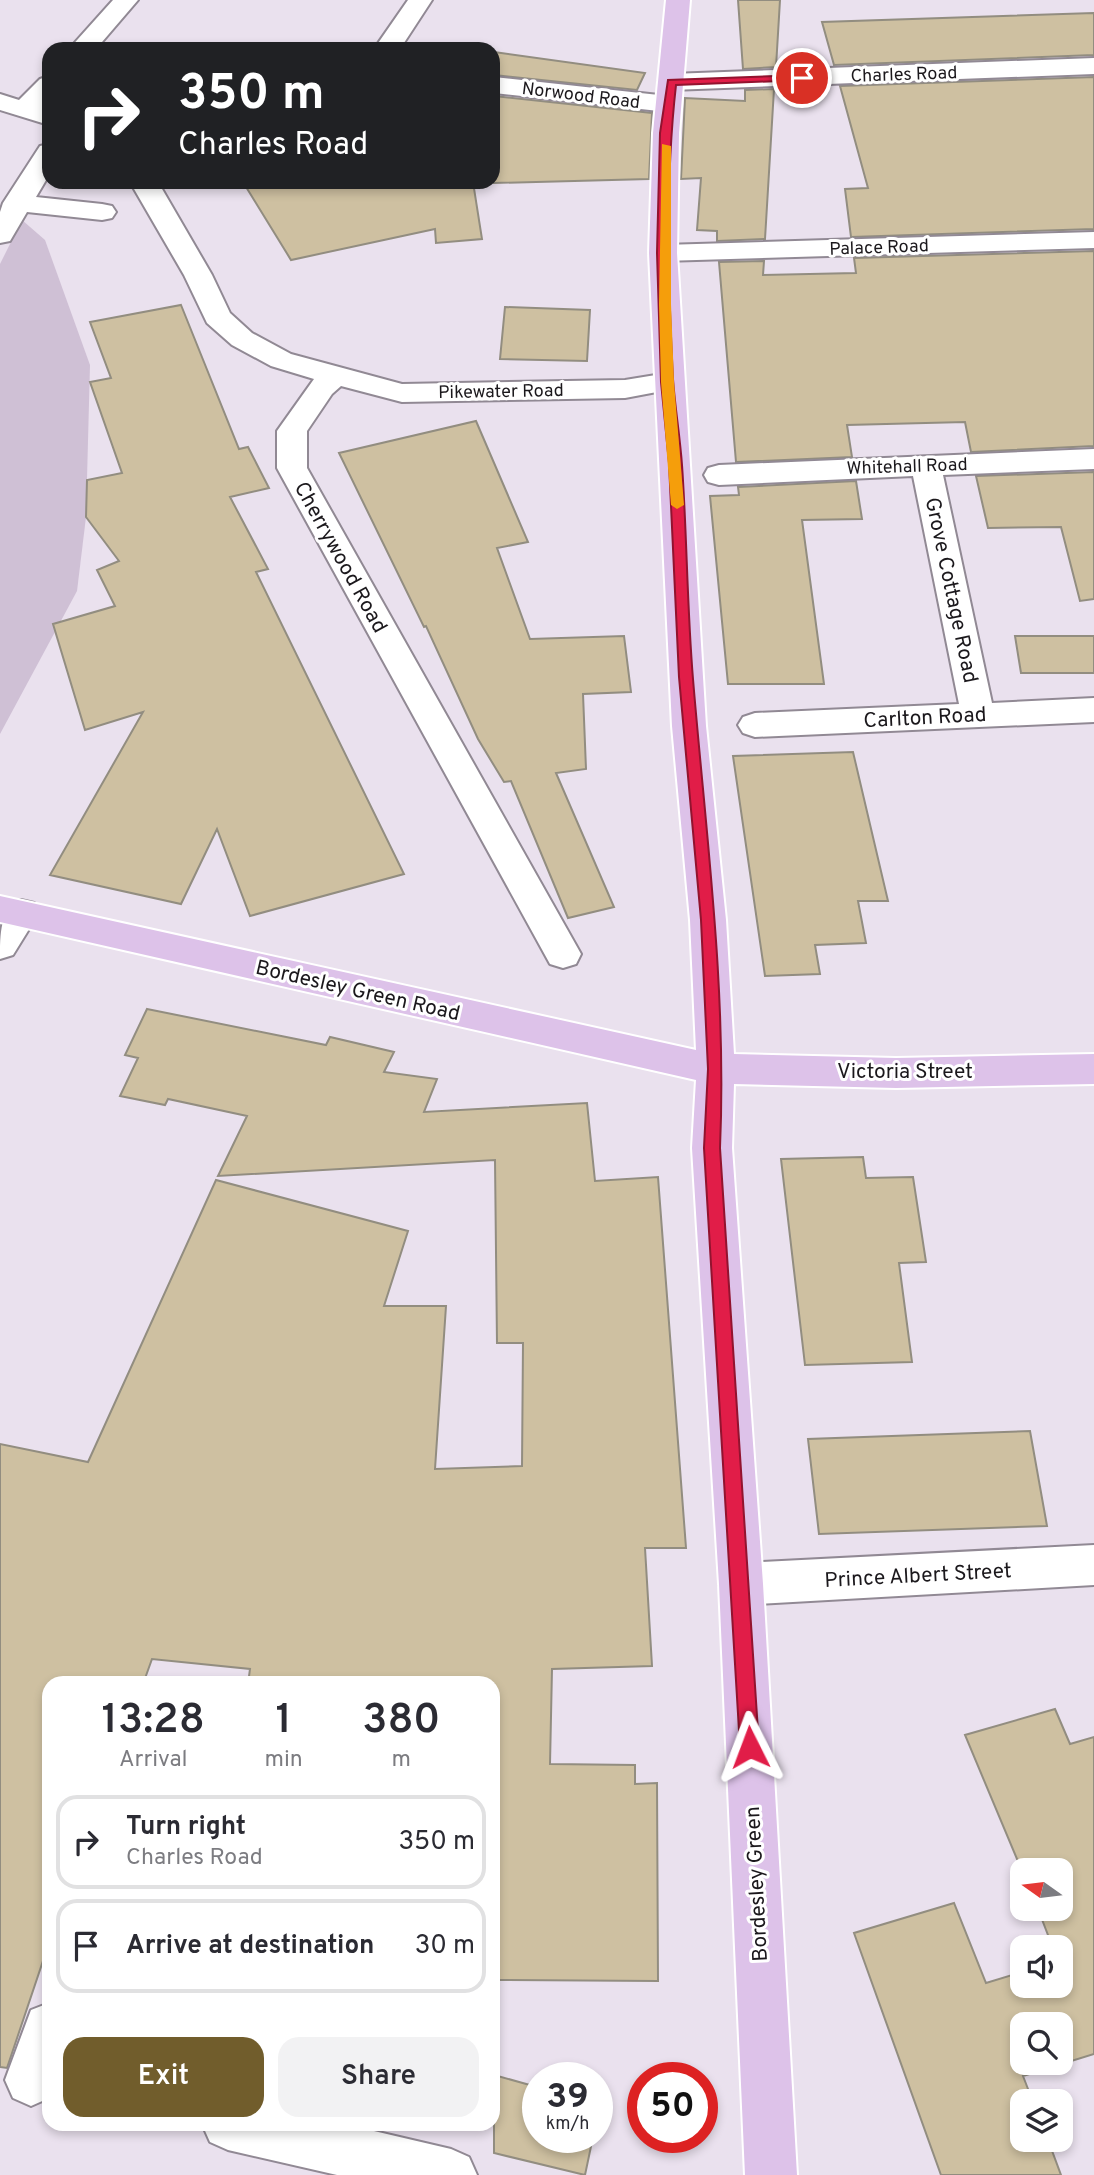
<!DOCTYPE html>
<html lang="en">
<head>
<meta charset="utf-8">
<style>
	:root { --surface:#fff; --page:#f2f2f3; --text:#2b2b33; --muted:#7c7c81; --line:#e1e1e2; --accent:#715d2c }
	body { margin:0; font-family:Overpass,sans-serif; background:var(--page); color:var(--text); height:100vh; display:flex; flex-direction:column; font-size:26px; white-space:nowrap }
	* { box-sizing:border-box; margin:0 }
	p { font-size:23px; color:var(--muted) }
	.icon { flex:none; width:38px; height:38px; fill:none; stroke:currentColor; stroke-width:2; stroke-linecap:round; stroke-linejoin:round }
	.map { position:relative; flex:1; overflow:hidden }
	.side { position:absolute; left:42px; top:1676px; width:458px; height:455px; display:flex; flex-direction:column; background:var(--surface); border-radius:21px; box-shadow:0 4px 10px #0003 }
	.side>* { flex:none }
	.hud { position:absolute; left:42px; top:42px; width:458px; height:147px; border-radius:21px; box-shadow:0 4px 10px #0003; background:#202124; color:#fff; overflow:hidden }
	.needle { width:46px; rotate:284deg }
	.buttons { position:absolute; left:1010px; top:1858px; display:grid; gap:14px }
	.buttons a { display:grid; place-items:center; width:63px; height:63px; border-radius:14px; background:var(--surface); box-shadow:0 4px 10px #0003; font-size:35px }
	.speed { position:absolute; left:522px; top:2062px; display:flex; gap:14px; font-size:35px; font-weight:700; text-align:center }
	.speed>* { display:grid; place-content:center; width:91px; height:91px; border-radius:50%; background:var(--surface); box-shadow:0 4px 10px #0003; line-height:1 }
	.speed small { font-size:18px; font-weight:400 }
	.speed .limit { border:10px solid #d22; background:#fff; color:#111 }
	.pin { position:absolute; display:grid; place-items:center; width:60px; height:60px; color:#fff; margin:-30px; border:4px solid #fff; border-radius:50%; box-shadow:0 2px 7px #0007 }
	.me { position:absolute; width:77px; margin:-38px; rotate:357deg; stroke-linejoin:round; filter:drop-shadow(0 0 5px #0008) }
	.turn { display:flex; align-items:center; gap:24px; height:147px; padding:0 21px; font-size:32px }
	.turn .icon { width:91px; height:91px; stroke-width:2.5 }
	.turn b { display:block; font-size:49px; line-height:60px }
	.eta { display:flex; justify-content:space-evenly; align-items:center; height:119px; text-align:center }
	.eta b { font-size:42px; font-weight:600; line-height:49px }
	.primary-button { display:flex; gap:14px; margin-top:auto; padding:14px 21px }
	.primary-button a { flex:1; height:80px; border-radius:21px; background:var(--accent); color:#fff; font-size:28px; font-weight:600; line-height:80px; text-align:center }
	.primary-button a+a { background:var(--page); color:var(--text) }
	ul { padding:0; list-style:none }
	li { display:flex; align-items:center; gap:21px; height:94px; margin:0 14px 10px; padding:0 7px; border:4px solid var(--line); border-radius:21px }
	li div { flex:1 }
	li b { display:block; font-size:26px }
	li em { font-style:normal }
	.map>svg:first-child { display:block }
	.green { fill:#cfc0d5 }
	.building { fill:#cec0a1; stroke:#928d80; stroke-width:2; fill-rule:evenodd }
	.lines { fill:none; stroke-linecap:round; stroke-linejoin:round }
	.minor-casing { stroke:#918994; stroke-width:4 }
	.major-casing { stroke:#fff; stroke-width:4 }
	.minor { fill:#fff; fill-rule:evenodd }
	.major { fill:#ddc2e9; fill-rule:evenodd }
	.route { fill:#e11d48; stroke:#92132f; stroke-width:2 }
	.slow { fill:#f59e0b }
	.labels { text-anchor:middle; stroke-width:6; stroke-linejoin:round; paint-order:stroke }
	.far-street-label { font-size:18px; fill:#1b181c; stroke:#fff }
	.street-label { font-size:21px; fill:#1b181c; stroke:#fff }
</style>
</head>
<body>
<div class="map">
<svg width="1094" height="2175" viewBox="0 0 1094 2175">
	<rect width="100%" height="100%" fill="#eae1ee"/>
	<path class="green" d="M22,220L45,240L90,365L86,517L77,591L0,734V264Z"/>
	<path class="building" d="M738,0H780L776,67L743,69Z
		M1094,13V55L834,65L822,22Z
		M494,52L645,73L637,90L494,75Z
		M1094,77V229L851,237L845,189L868,188L840,86Z
		M774,89L765,239L717,241V231L697,230L701,178L681,179L685,98L745,101V90Z
		M494,96L652,113L649,179L494,183Z
		M243,182H473L482,239L436,243L435,229L291,260Z
		M1094,251V446L971,452L965,422L847,425L852,457L736,462L719,262L764,261L763,275L856,273L854,258Z
		M181,305L239,449L248,447L269,488L230,497L268,569L256,572L404,874L250,916L217,829L181,904L50,875L143,712L85,730L53,624L115,606L97,570L119,561L86,517L87,480L122,473L90,382L111,378L90,322Z
		M505,307L590,310L587,361L500,359Z
		M476,421L528,542L497,548L530,639L624,636L631,692L583,694L586,769L556,773L614,907L568,918L511,781L504,782L478,739L426,626L424,627L339,453Z
		M1094,472V599L1080,601L1061,527L988,528L976,476Z
		M856,481L862,519L802,520L824,684H728L710,496L739,495L738,487Z
		M1015,636H1094V673H1021Z
		M853,752L888,901H858L866,943L815,945L820,974L765,976L733,756Z
		M147,1009L326,1045L330,1037L394,1052L384,1072L437,1079L424,1112L587,1103L595,1181L658,1177L686,1548H645L652,1666L552,1669L550,1764L635,1765V1784L657,1783L658,1981L494,1980V1684H248L250,1669L152,1659L143,1684H49V1943L7,2068L0,2067V1444L88,1462L216,1180L408,1231L384,1306H446L435,1469L522,1466L523,1343H497L495,1160L218,1176L247,1116L168,1099L165,1105L120,1096L138,1058L125,1055Z
		M863,1157L866,1178L913,1177L926,1262L899,1263L912,1362L805,1365L781,1159Z
		M1030,1431L1047,1526L819,1534L808,1439Z
		M1055,1709L1070,1744L1094,1737V2054L1023,2076L1033,2102H1022V2140H1048L1061,2175H941L854,1933L954,1903L986,1983L1022,1972V1986H1060V1948H1053L1038,1909H1060V1871H1022L965,1735ZM1022,2025H1060V2063H1022Z
		M494,2075L537,2087V2137H593L585,2175L494,2153Z"/>
	<g class="lines">
		<g class="minor-casing">
			<path id="minor" d="M113,0H138L96,49H69Z
				M408,0H432L400,49H374Z
				M1094,58V74L671,90L662,87L658,82L662,77L671,74Z
				M49,76V99L42,106L49,109V125L0,110V94L19,100L40,79Z
				M494,77L668,96L677,98L681,104L677,110L668,112L494,93Z
				M49,144V175L36,197L102,204L112,206L116,212L112,218L102,220L27,212L10,241L0,243V212L3,203L40,146Z
				M130,182H158L212,275L230,313L252,333L291,354L402,384L625,380L668,373L678,376L683,382L678,388L625,398L402,402L341,386L332,394L307,431V468L581,954L576,964L563,968L550,964L277,468V431L314,379L271,366L232,345L207,323L184,275Z
				M1094,232V248L663,261L653,259L649,253L653,247L663,245Z
				M1094,449V469L943,475L992,703L1094,698V722L755,737L743,733L738,725L743,717L755,713L959,704L913,476L719,485L708,482L704,475L708,468L719,465Z
				M21,900L34,903L39,913L13,955L0,959C0,934 0,908 21,900Z
				M1094,1545V1585L741,1605L725,1599L719,1584L725,1569L741,1563Z
				M49,2003V2098L31,2106L13,2098L5,2080L31,2010Z
				M202,2124H344L451,2149L469,2157L477,2175H337L228,2150L210,2142Z"/>
		</g>
		<g class="major-casing">
			<path id="major" d="M666,0H690L679,133L677,253L706,726L726,920L734,1054L896,1058L1094,1054V1084L896,1088L734,1084L732,1148L763,1584L797,2175H745L719,1584L692,1148L696,1080L0,922V896L696,1050L690,920L672,726L649,253L653,133Z"/>
		</g>
		<use href="#minor" class="minor"/>
		<use href="#major" class="major"/>
	</g>
	<path class="route" d="M802,75L807,78L806,80L676,85C665,183 668,282 673,379C675,408 680,436 682,465C687,536 687,607 693,679C706,836 727,989 720,1148L759,1747L756,1754L750,1756L743,1754L740,1747L704,1148L708,1069L701,920L679,677L669,463L661,382L657,253L660,133L668,80Z"/>
	<path class="slow" d="M662,144L671,146V304L674,382L684,505L677,509L671,505L661,382L659,304Z"/>
	<g class="labels">
		<g class="far-street-label">
			<text transform="translate(904 74) rotate(-2)" y="6">Charles Road</text>
			<text transform="translate(581 95) rotate(7)" y="6">Norwood Road</text>
			<text transform="translate(879 247) rotate(-2)" y="6">Palace Road</text>
			<text transform="translate(501 391) rotate(-1)" y="6">Pikewater Road</text>
			<text transform="translate(907 466) rotate(-2)" y="6">Whitehall Road</text>
		</g>
		<g class="street-label">
			<text transform="translate(341 557) rotate(61)" y="7">Cherrywood Road</text>
			<text transform="translate(952 590) rotate(78)" y="7">Grove Cottage Road</text>
			<text transform="translate(925 717) rotate(-3)" y="7">Carlton Road</text>
			<text transform="translate(358 990) rotate(13)" y="7">Bordesley Green Road</text>
			<text x="905" y="1078">Victoria Street</text>
			<text transform="translate(918 1575) rotate(-3)" y="7">Prince Albert Street</text>
			<text transform="translate(756 1884) rotate(-93)" y="7">Bordesley Green</text>
		</g>
	</g>
</svg>
<div class="buttons">
<a><svg class="needle" viewBox="-14 -14 28 28"><path d="M0-13l5 13h-10z" fill="#e53935"/><path d="M0 13l5-13h-10z" fill="#7c7c81"/></svg></a>
<a><svg class="icon" aria-label="sound" viewBox="0 0 24 24"><path d="M4 9h4l5-4v14l-5-4H4zM17 9q2 3 0 6"/></svg></a>
<a><svg class="icon" aria-label="search" viewBox="0 0 24 24"><circle cx="10" cy="10" r="6"/><path d="M15 15l6 6"/></svg></a>
<a><svg class="icon" aria-label="layers" viewBox="0 0 24 24"><path d="M12 4l9 5-9 5-9-5zM3 14l9 5 9-5"/></svg></a>
</div>
<div class="speed"><div>39<small>km/h</small></div><div class="limit">50</div></div>
<div class="pin" style="left:802px;top:78px;background:#d93025"><svg class="icon" aria-label="arrive" viewBox="0 0 24 24"><path d="M6 21V4h12l-3 4 3 4H6"/></svg></div>
<svg class="me" style="left:750px;top:1747px" viewBox="-20 -20 40 40"><path d="M0-17L14 15 0 8-14 15z" fill="#e11d48" stroke="#fff" stroke-width="4"/></svg>
<div class="hud">
<div class="turn"><svg class="icon" aria-label="right" viewBox="0 0 24 24"><path d="M7 20v-9h11M14 6l5 5-5 5"/></svg><div><b>350 m</b>Charles Road</div></div>
</div>
<section class="side">
<div class="eta">
<div><b>13:28</b><p>Arrival</p></div>
<div><b>1</b><p>min</p></div>
<div><b>380</b><p>m</p></div>
</div>
<ul>
<li><svg class="icon" aria-label="right" viewBox="0 0 24 24"><path d="M7 20v-9h11M14 6l5 5-5 5"/></svg><div><b>Turn right</b><p>Charles Road</p></div><em>350 m</em></li>
<li><svg class="icon" aria-label="arrive" viewBox="0 0 24 24"><path d="M6 21V4h12l-3 4 3 4H6"/></svg><div><b>Arrive at destination</b></div><em>30 m</em></li>
</ul>
<div class="primary-button"><a>Exit</a><a>Share</a></div>
</section>
</div>
</body>
</html>
